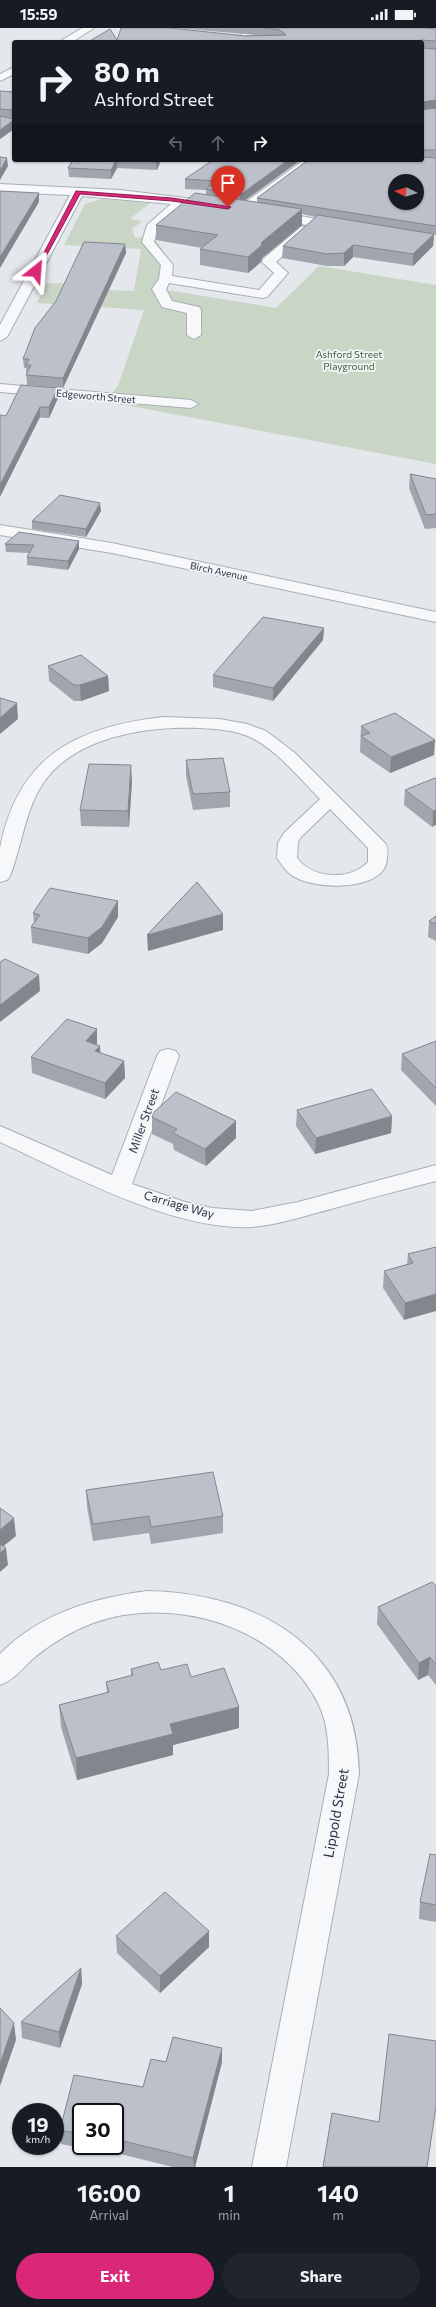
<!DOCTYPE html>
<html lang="en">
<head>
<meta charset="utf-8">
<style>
	:root { --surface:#171b24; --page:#20242c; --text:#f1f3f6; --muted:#9ea1a6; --accent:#db2777 }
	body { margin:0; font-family:Commissioner,sans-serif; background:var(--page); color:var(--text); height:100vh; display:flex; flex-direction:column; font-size:15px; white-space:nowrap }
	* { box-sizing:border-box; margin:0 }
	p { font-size:13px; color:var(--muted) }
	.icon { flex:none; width:22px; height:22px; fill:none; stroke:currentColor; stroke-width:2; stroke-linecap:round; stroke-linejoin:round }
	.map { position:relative; height:2139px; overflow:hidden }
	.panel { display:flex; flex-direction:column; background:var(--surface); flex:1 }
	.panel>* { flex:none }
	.banner { position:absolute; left:12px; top:12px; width:412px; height:122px; border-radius:4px; box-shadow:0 1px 3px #0004; background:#171b24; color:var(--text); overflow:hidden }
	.needle { width:26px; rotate:275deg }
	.tools { position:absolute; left:388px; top:146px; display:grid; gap:8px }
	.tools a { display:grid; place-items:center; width:36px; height:36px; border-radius:50%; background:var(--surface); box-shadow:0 1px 3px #0004; font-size:20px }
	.speed { position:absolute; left:12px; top:2075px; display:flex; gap:8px; font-size:20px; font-weight:700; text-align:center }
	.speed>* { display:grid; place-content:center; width:52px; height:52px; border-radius:50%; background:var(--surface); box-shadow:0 1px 3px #0004; line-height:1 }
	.speed small { font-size:10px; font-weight:400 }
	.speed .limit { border:2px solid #111; border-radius:6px; background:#fff; color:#111 }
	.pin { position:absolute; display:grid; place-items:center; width:34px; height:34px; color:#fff; margin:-41px -17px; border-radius:50% 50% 50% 0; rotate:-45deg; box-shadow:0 0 4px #0007 }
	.pin .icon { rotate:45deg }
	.me { position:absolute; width:44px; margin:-22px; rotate:28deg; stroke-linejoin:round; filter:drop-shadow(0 0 3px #0008) }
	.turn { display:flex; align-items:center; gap:14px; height:84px; padding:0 16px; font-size:18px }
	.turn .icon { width:52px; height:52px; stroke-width:2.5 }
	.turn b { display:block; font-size:28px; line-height:34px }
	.lanes { display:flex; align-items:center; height:38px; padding:0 16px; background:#0003; justify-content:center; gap:20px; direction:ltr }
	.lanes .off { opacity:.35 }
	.eta { display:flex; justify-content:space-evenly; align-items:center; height:68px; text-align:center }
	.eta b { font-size:24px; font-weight:700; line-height:28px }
	.button { display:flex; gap:8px; margin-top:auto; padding:8px 16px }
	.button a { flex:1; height:46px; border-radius:24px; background:var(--accent); color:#fff; font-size:16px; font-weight:700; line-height:46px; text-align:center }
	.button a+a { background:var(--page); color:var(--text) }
	.status { display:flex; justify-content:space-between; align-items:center; height:28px; padding:0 20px; background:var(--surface); direction:ltr }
	.status svg { height:11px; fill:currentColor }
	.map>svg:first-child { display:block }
	.green { fill:#c9d6c5 }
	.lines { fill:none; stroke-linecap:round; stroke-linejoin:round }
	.minor-casing { stroke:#a9aeb7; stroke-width:2 }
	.minor { fill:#f7f8fa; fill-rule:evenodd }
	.wall { fill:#a1a5ae; fill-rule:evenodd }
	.shaded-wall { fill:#83868d }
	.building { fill:#bbc0ca; stroke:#83868d; fill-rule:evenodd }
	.route { fill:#db2777; stroke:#8e194d }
	.labels { text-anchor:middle; stroke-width:3.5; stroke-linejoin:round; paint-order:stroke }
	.far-park-label { font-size:10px; fill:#3f6138; stroke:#f4f6f9 }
	.far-street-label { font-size:10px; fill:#2b3445; stroke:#f4f6f9 }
	.street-label { font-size:12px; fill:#2b3445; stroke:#f4f6f9 }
	.near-street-label { font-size:14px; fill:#2b3445; stroke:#f4f6f9 }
</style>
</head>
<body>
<div class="status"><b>15:59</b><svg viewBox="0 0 49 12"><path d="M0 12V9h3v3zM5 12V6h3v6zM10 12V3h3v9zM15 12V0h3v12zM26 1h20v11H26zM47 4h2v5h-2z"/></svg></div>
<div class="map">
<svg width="436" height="2139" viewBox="0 0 436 2139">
	<rect width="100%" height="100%" fill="#e4e7ec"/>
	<path class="green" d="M101,171L150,175L130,191L142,193L132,201L135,210L153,208L172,236L167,262L276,280L319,238L436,257V436L104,373L118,358L144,282L37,275L47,255L108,257L107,262L134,263L141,221L64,217L85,176Z"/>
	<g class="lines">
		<g class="minor-casing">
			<path id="minor" d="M82,0H94L72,14H59Z
				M250,0H262L243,14H231Z
				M14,39V46L0,53V46Z
				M304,132H317L248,184H240L238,181L240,178Z
				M0,156L120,162L218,174L220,177L218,180L214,181L184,177L157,201L154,214L173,237L172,248L259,262L274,245L262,234L263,231L301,199L305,198L311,202L276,234L288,245L267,269L262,270L169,255L166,261L172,273L199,279L201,282V307L194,311L187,307V285L162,279L152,261L159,251L161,237L142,214L147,197L171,176L82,168L7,309L0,313V297L70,167L0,164Z
				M271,183L340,195L346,199L340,203L267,190L265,187L267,184Z
				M0,356L191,372L198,376L191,380L0,364Z
				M0,497L112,515L436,584V594L112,525L0,507Z
				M163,689L220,691L247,696L266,703L295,725L385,815C388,820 388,824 387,830C387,865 308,863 289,845C284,841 281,835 277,830L278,815L284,805L320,771C299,750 279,724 252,710C236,702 217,701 199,700C148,698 76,708 44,754C25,781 22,818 10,848L7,852L0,854C0,843 0,831 0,820C18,728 76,699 163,689ZM330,781L368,820V834C350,853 313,851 297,830L298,815L300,810Z
				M168,1021L176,1023L179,1028L132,1156L185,1174L212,1180L252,1183L298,1174L436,1137V1153C401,1162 366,1171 331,1181C304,1188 278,1197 251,1199C174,1203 69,1146 0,1114V1098L112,1147L157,1028L160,1023Z
				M147,1563C261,1565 357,1622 359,1746L286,2139H252L329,1746C329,1723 329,1698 319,1677C280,1598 173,1566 93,1595C72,1603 52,1615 35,1629C23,1639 15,1652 0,1657V1626C39,1586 92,1570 147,1563Z"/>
		</g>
		<use href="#minor" class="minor"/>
	</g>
	<path class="wall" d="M176,0H426L436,1V21L422,20V14H88L117,12L257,7Z
		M422,20L436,21V207H434L433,218L413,238L353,229L344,238H327L282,230L283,218L316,189L302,186V197L262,230L261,234L248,245L200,237V221L202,220L156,212V197L206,167V162L185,161V151L213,132L245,173L257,174V170L422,132Z
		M0,63L14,64V101L0,111Z
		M73,132H161L157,142L117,140L111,151L69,149L68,140Z
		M125,216L126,225L63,360L27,357L26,340H24L23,331Z
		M58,370L49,390L6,388Z
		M410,446L436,451V500L425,501L409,460Z
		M101,483L86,509L32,501V493Z
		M79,513V521L68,542L27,537V529L29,525L6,524L5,516Z
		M324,600L323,612L273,673L213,659V647Z
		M48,638L108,648L109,663L81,673H74L49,653Z
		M361,698L434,727L390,745L360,724Z
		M186,732L230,764V779L193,782L186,748Z
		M436,751L432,799L404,777L405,762Z
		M132,753L129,799L81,798L80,782Z
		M33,885L118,889L102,915L88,926L32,915L31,899L34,894Z
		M436,888V913L428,909L429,893Z
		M97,1001V1017L100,1025L124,1033L125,1050L105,1071L32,1045L31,1029Z
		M436,1013V1078L401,1042L402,1026Z
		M297,1082L392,1088L391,1105L315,1126L296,1098Z
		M152,1089L236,1110L206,1138L174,1122L173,1116L152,1106Z
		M436,1219L404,1292L383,1260L384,1243L407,1236L408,1226Z
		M86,1462L223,1488V1505L151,1516L149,1505L93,1513L87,1479Z
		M436,1558V1657L428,1647L418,1652L377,1596L378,1579Z
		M131,1641L161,1642L191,1649L239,1700L173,1717V1727L77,1752L61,1699L59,1677L107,1665L106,1654L131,1648Z
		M436,1827V1894L419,1891L420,1874Z
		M116,1908L209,1919L160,1965L117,1925Z
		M81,1940L82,1956L60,2020L22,2010L21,1994Z
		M173,2009L222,2020V2034L195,2139H173L112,2124V2126L61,2116L60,2102L74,2047L143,2059L151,2031L166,2034ZM81,2084H115V2118H81Z"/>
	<path class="shaded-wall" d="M436,72V80L422,83V74Z
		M14,92V101L0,111V102Z
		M7,130L8,138L0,152V143Z
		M117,132V140L111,151V142Z
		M157,132H161L157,142L156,133Z
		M288,132H301L240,176V167Z
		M39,165V174L0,240V229Z
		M302,181V197L262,230L261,234L248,245V229L262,214Z
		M434,206L433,218L413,238V226Z
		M125,216L126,225L63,360V350Z
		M353,217V229L344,238V225Z
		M58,360V370L49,390V379Z
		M40,379V389L0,469V457Z
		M100,475L101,483L86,509V501Z
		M79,513V521L68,542V533Z
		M324,600L323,612L273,673V660Z
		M108,648L109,663L81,673L80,657Z
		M17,675L18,691L0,706V690Z
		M435,712L434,727L390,745L391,729Z
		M131,737L132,753L129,799L128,783Z
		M436,782V797L432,799L433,783Z
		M118,873V889L102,915L88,926V910Z
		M223,886V902L148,923L147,907Z
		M39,947L40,963L0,994V977Z
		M97,1001V1017L86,1013Z
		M100,1018L101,1034L95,1023Z
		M124,1033L125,1050L105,1071V1055Z
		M392,1088L391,1105L315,1126L316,1110Z
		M236,1093V1110L206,1138L205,1121Z
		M436,1266V1283L404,1292L405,1275Z
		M14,1490L16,1508L0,1521V1502Z
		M6,1520L8,1537L0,1544V1525Z
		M430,1629L428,1647L418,1652L419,1635Z
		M239,1679V1700L173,1717V1727L77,1752L76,1730L170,1696Z
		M209,1903V1919L160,1965V1948Z
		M81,1940L82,1956L60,2020L59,2004Z
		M14,1995L16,2012L0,2058V2036Z
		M222,2020V2034L195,2139H194L193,2130Z"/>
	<path class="building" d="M121,0H170L246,8L286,7L280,2L263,0H426L436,1V13L421,12V14H88L110,1L117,12Z
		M422,20L436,21V72L422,74Z
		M0,63L14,64V82L0,81Z
		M436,80V122H422V82Z
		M0,88L14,91V92L0,102Z
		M0,129L7,130L0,143Z
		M422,129L436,130V198L257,170L308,132H422ZM395,153H417V175H395Z
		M73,132H116L111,142L68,140Z
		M126,132H157L156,133Z
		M213,132H288L240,167L206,161L217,153L185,151Z
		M0,163L39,165L0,229Z
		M195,165L302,181L262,214L261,218L248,229L200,221L218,207L156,197Z
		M318,187L434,206L413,226L353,217L344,225L327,226L283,218Z
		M84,214L125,216L63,350L26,347L31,337H26L29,331H23L35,300L56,273Z
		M21,357L58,360L49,379H40L0,457V387L6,388Z
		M410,446L436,451V486L426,487Z
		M60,467L100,475L86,501L32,493Z
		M19,504L79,513L68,533L27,529L34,517L5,516Z
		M263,589L324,600L273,660L213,647Z
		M81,627L108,648L80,657H74L48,638Z
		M0,670L17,675L0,690Z
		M395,685L435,712L391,729L361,708L370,705L361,698Z
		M223,730L230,764L193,766L186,732Z
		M89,736L131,737L128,783L80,782Z
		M435,750L436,751V782L433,783L405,762Z
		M197,854L223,886L147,907Z
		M50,860L118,873L102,899L88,910L31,899L40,887L33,885Z
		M436,888V896L429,893Z
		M5,931L39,947L0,977V934Z
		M67,991L97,1001L86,1013L100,1018L95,1023L124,1033L105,1055L31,1029Z
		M436,1013V1060L402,1026Z
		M372,1061L392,1088L316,1110L297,1082Z
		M176,1064L236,1093L205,1121L173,1105L177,1101L152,1089L154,1084Z
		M436,1219V1266L405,1275L384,1243L413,1235L408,1226Z
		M213,1444L223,1488L151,1499L149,1488L93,1496L86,1462Z
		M0,1480L14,1490L0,1502Z
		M0,1516L6,1520L0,1525Z
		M432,1554L436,1558V1637L430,1629L419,1635L378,1579Z
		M158,1634L161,1642L187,1636L191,1649L224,1640L239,1679L170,1696L173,1706L76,1730L59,1677L109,1664L106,1654L133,1647L131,1641Z
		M430,1826L436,1827V1877L420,1874Z
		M165,1864L209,1903L160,1948L116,1908Z
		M81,1940L59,2004L21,1994Z
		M0,1980L14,1995L0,2036Z
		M389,2006L436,2013V2078L427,2139H323L332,2085L379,2094Z
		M173,2009L222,2020L193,2130L115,2111V2084H81V2106L60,2102L74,2047L143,2059L151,2031L166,2034Z"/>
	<path class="route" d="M76,163L172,170L231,179L228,181L172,173L80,166L38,243L34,244Z"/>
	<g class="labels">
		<g class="far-park-label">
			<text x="349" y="330">Ashford Street<tspan x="349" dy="12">Playground</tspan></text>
		</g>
		<g class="far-street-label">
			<text transform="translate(96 368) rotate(5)" y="4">Edgeworth Street</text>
			<text transform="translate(219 543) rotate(12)" y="4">Birch Avenue</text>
		</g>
		<g class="street-label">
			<text transform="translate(144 1093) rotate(-70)" y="4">Miller Street</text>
			<text transform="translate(179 1177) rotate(16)" y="4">Carriage Way</text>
		</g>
		<g class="near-street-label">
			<text transform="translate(336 1785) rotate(-80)" y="5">Lippold Street</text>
		</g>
	</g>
</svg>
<div class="tools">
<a><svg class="needle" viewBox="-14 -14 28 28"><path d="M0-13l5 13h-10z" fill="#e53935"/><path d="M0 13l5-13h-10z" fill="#9ea1a6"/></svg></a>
</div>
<div class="speed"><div>19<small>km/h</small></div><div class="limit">30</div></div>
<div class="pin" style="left:228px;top:179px;background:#d93025"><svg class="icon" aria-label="arrive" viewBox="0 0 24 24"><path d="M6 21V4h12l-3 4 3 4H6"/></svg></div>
<svg class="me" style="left:36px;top:243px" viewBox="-20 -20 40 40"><path d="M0-17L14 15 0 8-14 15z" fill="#db2777" stroke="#fff" stroke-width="4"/></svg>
<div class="banner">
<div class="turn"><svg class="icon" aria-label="right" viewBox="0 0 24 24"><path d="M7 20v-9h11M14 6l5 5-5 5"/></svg><div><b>80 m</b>Ashford Street</div></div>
<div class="lanes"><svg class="icon off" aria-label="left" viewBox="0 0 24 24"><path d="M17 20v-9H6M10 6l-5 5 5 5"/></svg><svg class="icon off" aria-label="ahead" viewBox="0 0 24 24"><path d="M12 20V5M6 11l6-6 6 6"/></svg><svg class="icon" aria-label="right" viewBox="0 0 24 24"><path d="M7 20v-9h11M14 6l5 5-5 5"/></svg></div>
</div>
</div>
<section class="panel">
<div class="eta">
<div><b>16:00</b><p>Arrival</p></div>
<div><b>1</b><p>min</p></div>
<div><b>140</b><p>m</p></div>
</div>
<div class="button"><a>Exit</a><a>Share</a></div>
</section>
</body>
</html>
